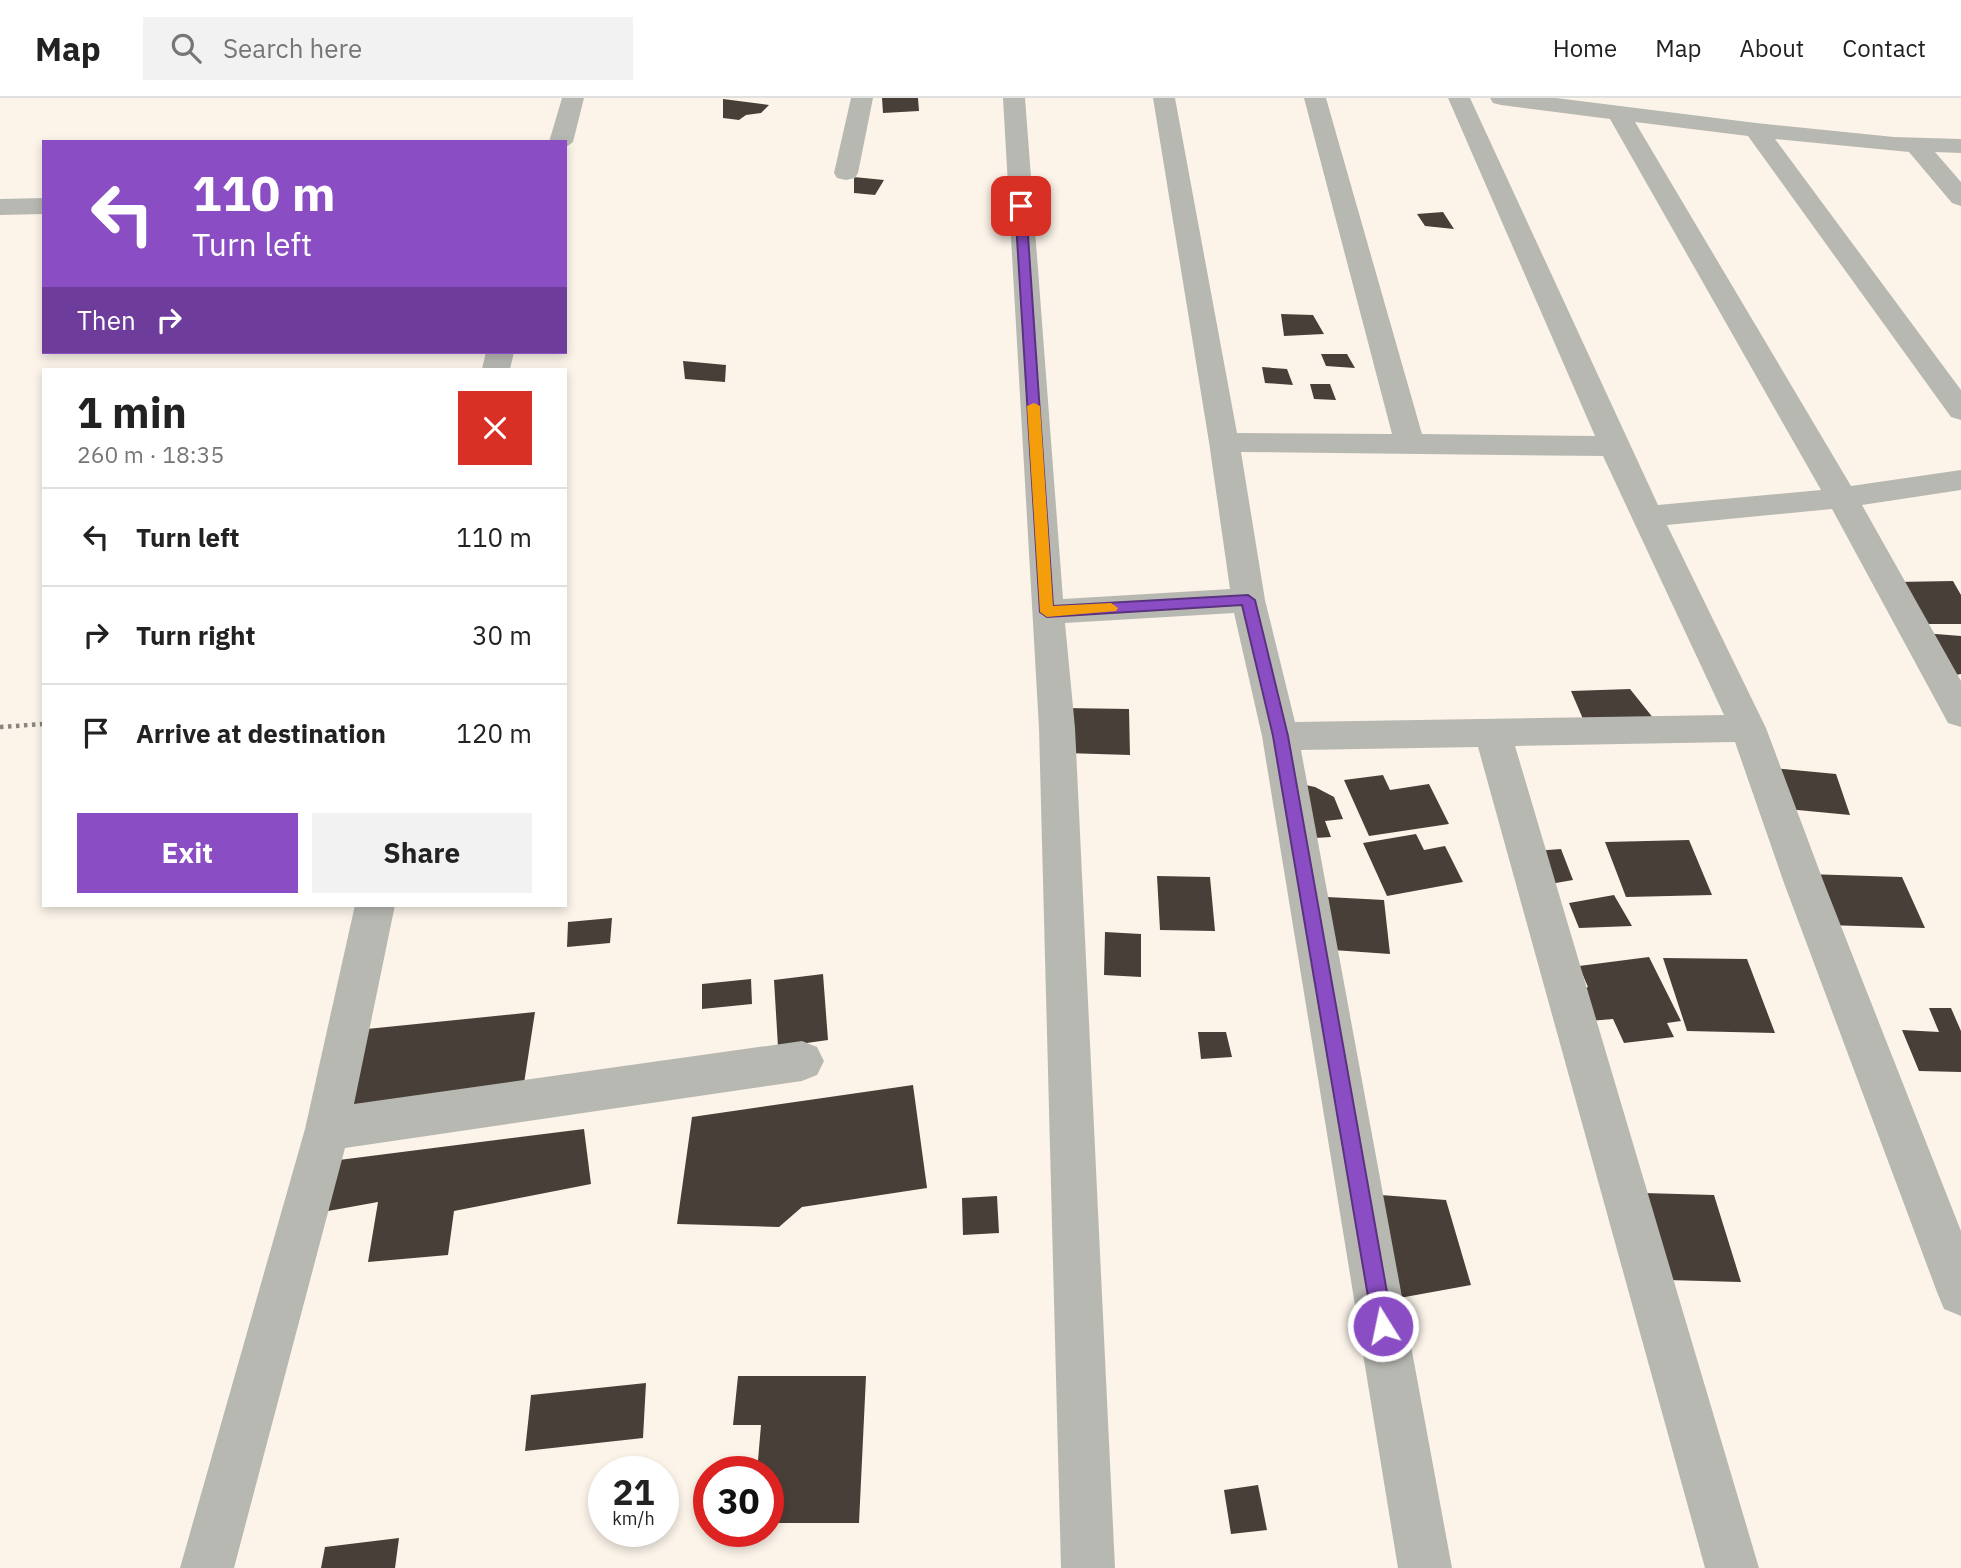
<!DOCTYPE html>
<html lang="en">
<head>
<meta charset="utf-8">
<style>
	:root { --surface:#fff; --page:#f2f2f2; --text:#222; --muted:#767676; --line:#e0e0e0; --accent:#8a4dc3 }
	body { margin:0; font-family:"IBM Plex Sans",sans-serif; background:var(--page); color:var(--text); height:100vh; display:flex; flex-direction:column; font-size:26px; white-space:nowrap }
	* { box-sizing:border-box; margin:0 }
	p { font-size:23px; color:var(--muted) }
	.icon { flex:none; width:38px; height:38px; fill:none; stroke:currentColor; stroke-width:2; stroke-linecap:round; stroke-linejoin:round }
	.map { position:relative; flex:1; overflow:hidden }
	.details { position:absolute; left:42px; top:270px; width:525px; height:539px; display:flex; flex-direction:column; background:var(--surface); border-radius:0px; box-shadow:0 4px 10px #0003 }
	.details>* { flex:none }
	.guide { position:absolute; left:42px; top:42px; width:525px; height:214px; border-radius:0px; box-shadow:0 4px 10px #0003; background:#8a4dc3; color:#fff; overflow:hidden }
	.speed { position:absolute; left:588px; top:1358px; display:flex; gap:14px; font-size:35px; font-weight:700; text-align:center }
	.speed>* { display:grid; place-content:center; width:91px; height:91px; border-radius:50%; background:var(--surface); box-shadow:0 4px 10px #0003; line-height:1 }
	.speed small { font-size:18px; font-weight:400 }
	.speed .limit { border:10px solid #d22; background:#fff; color:#111 }
	.pin { position:absolute; display:grid; place-items:center; width:60px; height:60px; color:#fff; margin:-30px; border-radius:14px; box-shadow:0 4px 10px #0006 }
	.me { position:absolute; width:77px; margin:-38px; rotate:350deg; stroke-linejoin:round; filter:drop-shadow(0 0 5px #0008) }
	.turn { display:flex; align-items:center; gap:24px; height:147px; padding:0 35px; font-size:32px }
	.turn .icon { width:91px; height:91px; stroke-width:2.5 }
	.turn b { display:block; font-size:49px; line-height:60px }
	.then { display:flex; align-items:center; height:66px; padding:0 35px; background:#0003; gap:14px; font-size:26px }
	.round { display:grid; place-items:center; flex:none; width:74px; height:74px; border-radius:0px; background:var(--page) }
	.overview { display:flex; align-items:center; justify-content:space-between; height:119px; padding:0 35px }
	h1 { font-size:42px; font-weight:800; line-height:52px }
	.button { display:flex; gap:14px; margin-top:auto; padding:14px 35px }
	.button a { flex:1; height:80px; border-radius:0px; background:var(--accent); color:#fff; font-size:28px; font-weight:800; line-height:80px; text-align:center }
	.button a+a { background:var(--page); color:var(--text) }
	ul { padding:0; list-style:none }
	li { display:flex; align-items:center; gap:21px; height:98px; padding:0 35px; border-top:2px solid var(--line) }
	li div { flex:1 }
	li b { display:block; font-size:26px }
	li em { font-style:normal }
	header { display:flex; align-items:center; gap:42px; box-sizing:border-box; height:98px; padding:0 35px; background:var(--surface); border-bottom:2px solid var(--line) }
	header strong { font-size:33px }
	nav { display:flex; gap:38px; margin-inline-start:auto; font-size:24px }
	.search { width:490px; height:63px; background:var(--page); display:flex; align-items:center; gap:18px; box-sizing:border-box; padding:0 24px; border-radius:0px; color:var(--muted); font-size:26px }
	.map>svg:first-child { display:block }
	.building { fill:#493f39 }
	.lines { fill:none; stroke-linecap:round; stroke-linejoin:round }
	.path { stroke:#8a857e; stroke-width:4.5; stroke-dasharray:3.5 4.5; stroke-linecap:butt }
	.minor { fill:#b8b8b3; fill-rule:evenodd }
	.route { fill:#8a4dc3; stroke:#5a327f; stroke-width:2 }
	.slow { fill:#f59e0b }
</style>
</head>
<body>
<header>
<strong>Map</strong>
<div class="search"><svg class="icon" aria-label="search" viewBox="0 0 24 24"><circle cx="10" cy="10" r="6"/><path d="M15 15l6 6"/></svg>Search here</div>
<nav><a>Home</a><a>Map</a><a>About</a><a>Contact</a></nav>
</header>
<div class="map">
<svg width="1961" height="1470" viewBox="0 0 1961 1470">
	<rect width="100%" height="100%" fill="#fcf4e9"/>
	<path class="building" d="M882,0H918L919,13L883,15Z
		M723,1L769,7L761,15L746,17L739,22L723,20Z
		M854,79L884,82L875,97L854,95Z
		M1443,114L1454,131L1425,128L1417,116Z
		M1281,216L1313,217L1324,236L1284,238Z
		M1321,256H1347L1355,270L1326,268Z
		M683,263L726,267L725,284L685,281Z
		M1262,269L1287,271L1293,287L1265,285Z
		M1310,286H1330L1336,302L1314,301Z
		M1953,483L1961,497V526H1921L1896,484Z
		M1923,535L1961,538V576L1955,577Z
		M1630,591L1658,626L1586,628L1571,593Z
		M1064,610L1129,611L1130,657L1065,655Z
		M1774,670L1836,676L1850,717L1787,711Z
		M1383,677L1390,692L1429,686L1449,726L1369,738L1344,682Z
		M1296,685L1315,689L1334,699L1343,721L1325,723L1331,739L1315,740Z
		M1416,736L1424,752L1445,748L1463,784L1387,798L1363,745Z
		M1689,742L1712,797L1626,799L1605,744Z
		M1561,751L1573,782L1550,786L1534,753Z
		M1806,776L1902,779L1925,830L1826,827Z
		M1157,778L1210,779L1215,833L1160,832Z
		M1614,797L1632,828L1579,830L1569,805Z
		M1327,799L1384,802L1390,856L1333,852Z
		M612,820L610,845L567,849L568,824Z
		M1105,834L1141,836V879L1104,877Z
		M1649,859L1681,923L1667,925L1674,939L1624,945L1613,921L1589,923L1576,894L1588,889L1579,868Z
		M1663,860L1747,861L1775,935L1687,933Z
		M823,876L828,942L778,949L774,882Z
		M751,881L752,906L702,911V886Z
		M1929,910H1951L1961,933V974L1919,973L1902,932L1939,934Z
		M535,914L523,992L338,1015L357,932Z
		M1198,934H1226L1232,959L1201,961Z
		M913,987L927,1090L802,1109L779,1129L677,1126L692,1019Z
		M584,1031L591,1086L454,1113L448,1157L368,1164L378,1104L328,1113L339,1062Z
		M1643,1095L1714,1097L1741,1184L1667,1182Z
		M1368,1096L1446,1102L1471,1187L1394,1201Z
		M997,1098L999,1135L963,1137L962,1100Z
		M738,1278H866L859,1425H768V1374H757L761,1327H733Z
		M646,1285L643,1340L525,1353L531,1297Z
		M1258,1387L1267,1432L1231,1436L1224,1392Z
		M399,1440L395,1470H321L325,1449Z"/>
	<g class="lines">
		<path class="path" d="M0,629L44,626"/>
		<path class="minor" d="M562,0H584L573,44L565,50V44H549Z
			M851,0H873L858,75L855,80L846,82L837,80L834,75Z
			M1003,0H1025L1063,501L1230,491L1209,344L1153,0H1175L1237,335L1392,336L1304,0H1326L1422,336L1595,338L1448,0H1470L1658,407L1821,392L1610,21L1501,7L1493,5L1490,0H1556L1756,25L1894,39L1961,41V55L1935,54L1961,84V108L1952,105L1909,54L1775,41L1961,292V322L1951,319L1748,38L1635,24L1851,388L1961,372V392L1862,407L1961,583V629L1948,625L1832,411L1667,427L1766,630L1824,785L1961,1133V1218L1944,1211L1937,1194L1784,785L1735,644L1515,648L1759,1470H1705L1478,649L1301,652L1452,1470H1398L1262,638L1234,515L1065,525L1075,630L1115,1470H1061L1039,630ZM1241,354L1603,358L1724,617L1295,624L1265,502Z
			M44,100V116L0,117V101Z
			M486,254H514L510,271H482Z
			M355,807H395L354,1006L802,943L817,949L824,963L817,977L802,983L345,1050L234,1470H180L305,1031Z"/>
	</g>
	<path class="route" d="M1021,105L1026,108L1053,508L1248,497L1255,502L1288,638L1393,1228L1390,1235L1383,1238L1376,1235L1373,1228L1273,638L1242,507L1047,519L1040,514L1015,108Z"/>
	<path class="slow" d="M1034,305L1040,308L1053,508L1111,505L1118,510L1116,513L1047,519L1040,514L1027,308Z"/>
</svg>
<div class="speed"><div>21<small>km/h</small></div><div class="limit">30</div></div>
<div class="pin" style="left:1021px;top:108px;background:#d93025"><svg class="icon" aria-label="arrive" viewBox="0 0 24 24"><path d="M6 21V4h12l-3 4 3 4H6"/></svg></div>
<svg class="me" style="left:1383px;top:1228px" viewBox="-20 -20 40 40"><circle r="17" fill="#8a4dc3" stroke="#fff" stroke-width="3"/><path d="M0-11L8 9 0 5-8 9z" fill="#fff"/></svg>
<div class="guide">
<div class="turn"><svg class="icon" aria-label="left" viewBox="0 0 24 24"><path d="M17 20v-9H6M10 6l-5 5 5 5"/></svg><div><b>110 m</b>Turn left</div></div>
<div class="then">Then<svg class="icon" aria-label="right" viewBox="0 0 24 24"><path d="M7 20v-9h11M14 6l5 5-5 5"/></svg></div>
</div>
<section class="details">
<div class="overview"><div><h1>1 min</h1><p>260 m · 18:35</p></div><a class="round" style="background:#d93025;color:#fff"><svg class="icon" aria-label="close" viewBox="0 0 24 24"><path d="M6 6l12 12M18 6L6 18"/></svg></a></div>
<ul>
<li><svg class="icon" aria-label="left" viewBox="0 0 24 24"><path d="M17 20v-9H6M10 6l-5 5 5 5"/></svg><div><b>Turn left</b></div><em>110 m</em></li>
<li><svg class="icon" aria-label="right" viewBox="0 0 24 24"><path d="M7 20v-9h11M14 6l5 5-5 5"/></svg><div><b>Turn right</b></div><em>30 m</em></li>
<li><svg class="icon" aria-label="arrive" viewBox="0 0 24 24"><path d="M6 21V4h12l-3 4 3 4H6"/></svg><div><b>Arrive at destination</b></div><em>120 m</em></li>
</ul>
<div class="button"><a>Exit</a><a>Share</a></div>
</section>
</div>
</body>
</html>
